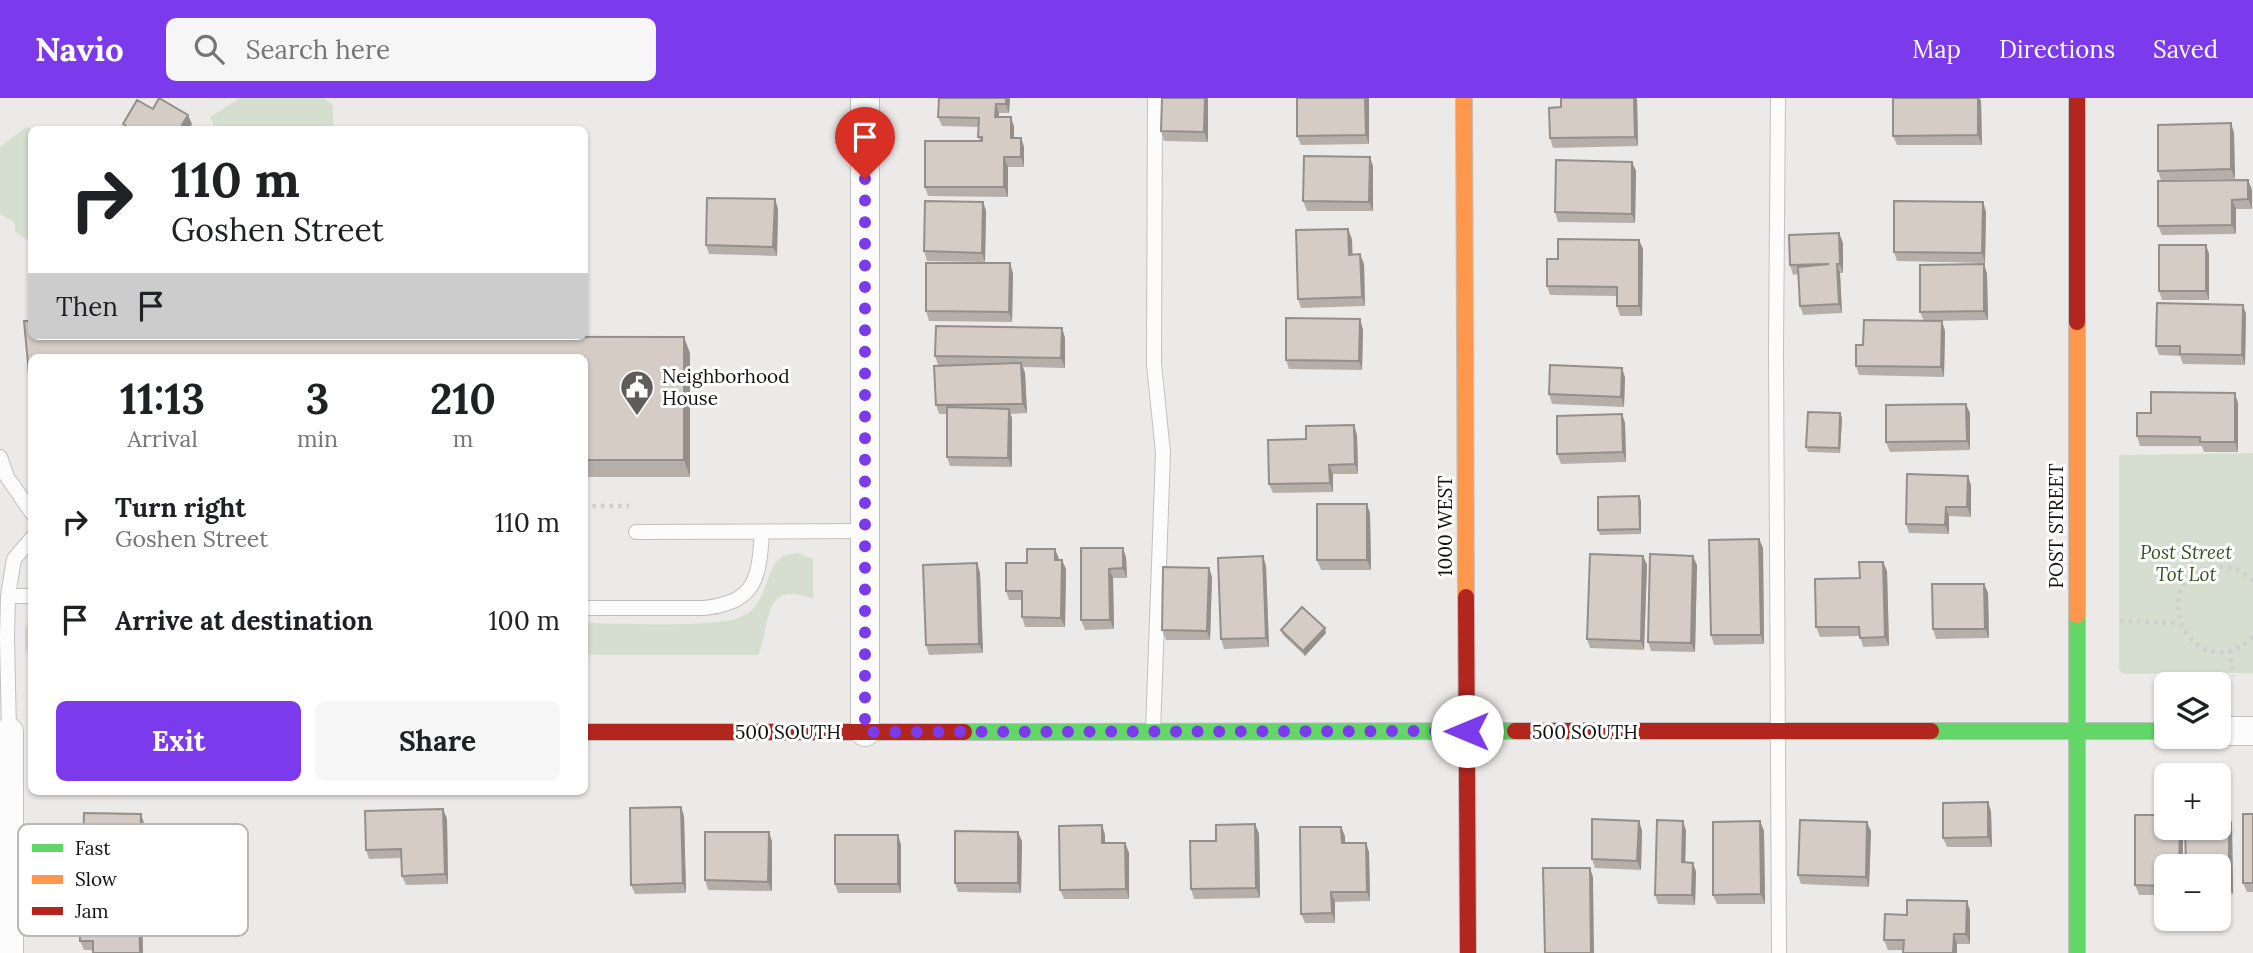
<!DOCTYPE html>
<html lang="en">
<head>
<meta charset="utf-8">
<style>
	:root { --surface:#fff; --page:#f6f6f6; --text:#202124; --muted:#757577; --accent:#7c3aed }
	body { margin:0; font-family:Lora,serif; background:var(--page); color:var(--text); height:100vh; display:flex; flex-direction:column; font-size:26px; white-space:nowrap }
	* { box-sizing:border-box; margin:0 }
	p { font-size:23px; color:var(--muted) }
	.icon { flex:none; width:38px; height:38px; fill:none; stroke:currentColor; stroke-width:2; stroke-linecap:round; stroke-linejoin:round }
	.map { position:relative; flex:1; overflow:hidden }
	.side { position:absolute; left:28px; top:256px; width:560px; height:441px; display:flex; flex-direction:column; background:var(--surface); border-radius:10px; box-shadow:0 2px 5px #0004 }
	.side>* { flex:none }
	.banner { position:absolute; left:28px; top:28px; width:560px; height:214px; border-radius:10px; box-shadow:0 2px 5px #0004; background:#fff; color:var(--text); overflow:hidden }
	.controls { position:absolute; left:2154px; top:574px; display:grid; gap:14px }
	.controls a { display:grid; place-items:center; width:77px; height:77px; border-radius:10px; background:var(--surface); box-shadow:0 2px 5px #0004; font-size:35px }
	.pin { position:absolute; display:grid; place-items:center; width:60px; height:60px; color:#fff; margin:-72px -30px; border-radius:50% 50% 50% 0; rotate:-45deg; box-shadow:0 0 7px #0007 }
	.pin .icon { rotate:45deg }
	.me { position:absolute; width:77px; margin:-38px; rotate:270deg; stroke-linejoin:round; filter:drop-shadow(0 0 5px #0008) }
	.turn { display:flex; align-items:center; gap:24px; height:147px; padding:0 28px; font-size:32px }
	.turn .icon { width:91px; height:91px; stroke-width:2.5 }
	.turn b { display:block; font-size:49px; line-height:60px }
	.then { display:flex; align-items:center; height:66px; padding:0 28px; background:#0003; gap:14px; font-size:26px }
	.eta { display:flex; justify-content:space-evenly; align-items:center; height:119px; text-align:center }
	.eta b { font-size:42px; font-weight:700; line-height:49px }
	.button { display:flex; gap:14px; margin-top:auto; padding:14px 28px }
	.button a { flex:1; height:80px; border-radius:10px; background:var(--accent); color:#fff; font-size:28px; font-weight:700; line-height:80px; text-align:center }
	.button a+a { background:var(--page); color:var(--text) }
	ul { padding:0; list-style:none }
	li { display:flex; align-items:center; gap:21px; height:98px; padding:0 28px }
	li div { flex:1 }
	li b { display:block; font-size:26px }
	li em { font-style:normal }
	header { display:flex; align-items:center; gap:42px; box-sizing:border-box; height:98px; padding:0 35px; background:var(--accent); color:#fff }
	header strong { font-size:33px }
	nav { display:flex; gap:38px; margin-inline-start:auto; font-size:24px }
	.search { width:490px; height:63px; background:var(--page); display:flex; align-items:center; gap:18px; box-sizing:border-box; padding:0 24px; border-radius:10px; color:var(--muted); font-size:26px }
	.map>svg:first-child { display:block }
	.green { fill:#d6dfcf }
	.lines { fill:none; stroke-linecap:round; stroke-linejoin:round }
	.lane-casing { stroke:#c2c0bf; stroke-width:16 }
	.street-casing { stroke:#c2c0bf; stroke-width:30 }
	.fast-casing { stroke:#c2c0bf; stroke-width:18 }
	.slow-casing { stroke:#c2c0bf; stroke-width:18 }
	.jam-casing { stroke:#c2c0bf; stroke-width:18 }
	.path { stroke:#cfcfce; stroke-width:4.5; stroke-dasharray:3.5 5; stroke-linecap:butt }
	.lane { stroke:#fcfcfc; stroke-width:14 }
	.street { stroke:#fcfcfc; stroke-width:28 }
	.fast { stroke:#63d668; stroke-width:16 }
	.slow { stroke:#ff974d; stroke-width:16 }
	.jam { stroke:#b3261e; stroke-width:16 }
	.wall { fill:#b6afa9 }
	.shaded-wall { fill:#948f8a }
	.building { fill:#d4ccc5; stroke:#948f8a; stroke-width:2 }
	.route { stroke:#7c3aed; stroke-width:12; stroke-dasharray:0 21.6 }
	.labels { text-anchor:middle; stroke-width:6; stroke-linejoin:round; paint-order:stroke }
	.poi-label { font-size:19px; fill:#131110; stroke:#fff; text-anchor:start }
	.street-label { font-size:19px; fill:#131110; stroke:#fff }
	.park-label { font-size:19px; font-style:italic; fill:#34551c; stroke:#fff }
	.key { fill:#fff; stroke:#b8b8b7; stroke-width:2 }
	.key-label { font-size:19px; fill:#131110 }
</style>
</head>
<body>
<header>
<strong>Navio</strong>
<div class="search"><svg class="icon" aria-label="search" viewBox="0 0 24 24"><circle cx="10" cy="10" r="6"/><path d="M15 15l6 6"/></svg>Search here</div>
<nav><a>Map</a><a>Directions</a><a>Saved</a></nav>
</header>
<div class="map">
<svg width="2253" height="855" viewBox="0 0 2253 855">
	<rect width="100%" height="100%" fill="#eceae8"/>
	<path class="green" d="M240,0H324L333,7V31H215L210,19Z
		M28,28L32,33L31,144L15,134V125L0,116V49Z
		M2253,355V575L2123,576L2119,572V357Z
		M798,455L813,461V501C760,480 772,529 758,557H585V525C617,525 722,531 745,517C768,504 766,468 782,459C786,456 793,456 798,455Z
		M31,519V553H25V529Z"/>
	<g class="lines">
		<g class="lane-casing">
			<path id="lane" d="M1778,0L1776,251L1779,855
				M0,359L7,379L32,415
				M636,434L865,433
				M8,498H32
				M584,510H704C756,504 759,481 762,434
				M1153,633L1163,355L1154,266L1155,0
				M9,634L7,540L8,498L14,461L32,440"/>
		</g>
		<g class="street-casing">
			<path id="street" d="M865,0V634
				M2219,633H2253
				M9,634V855"/>
		</g>
		<g class="fast-casing">
			<path id="fast" d="M2077,517V855
				M1931,633H2166
				M964,634L1515,633"/>
		</g>
		<g class="slow-casing">
			<path id="slow" d="M1464,0L1466,499
				M2077,224V517"/>
		</g>
		<g class="jam-casing">
			<path id="jam" d="M2077,0V224
				M1466,499L1468,855
				M1515,633H1931
				M584,634H964"/>
		</g>
		<path class="path" d="M584,408H629
			M2253,483C2243,472 2229,467 2214,469C2138,483 2197,596 2253,538
			M2120,523L2180,525
			M2230,552L2233,578"/>
		<use href="#lane" class="lane"/>
		<use href="#street" class="street"/>
		<use href="#fast" class="fast"/>
		<use href="#slow" class="slow"/>
		<use href="#jam" class="jam"/>
	</g>
	<path class="wall" d="M1010,0L1009,15H999V19H1011L1014,29V40H1021L1024,49V69H1008V99L928,98L925,89L980,43L978,39V29L942,28L938,19Z
		M1208,0V44L1164,43L1161,33Z
		M1297,0H1369V46L1301,47L1297,38Z
		M1637,0L1638,48L1553,50L1550,40L1561,9Z
		M1981,3L1982,47H1897L1893,38Z
		M2231,25L2234,35L2235,81L2161,82L2158,73Z
		M1632,64L1636,73L1635,125L1558,124L1555,114Z
		M1373,68V113H1307L1303,103Z
		M2248,82L2252,92V111H2236V136L2162,137L2158,128Z
		M775,101L778,111L777,158L709,156L706,147Z
		M983,104L986,113L985,164L927,163L924,153Z
		M1983,104L1986,114L1985,165L1897,163L1894,154Z
		M1839,135L1843,145V175H1840L1842,215L1803,217L1800,208L1798,176L1793,177L1790,167Z
		M1352,141V157L1364,166L1365,208L1301,210L1298,201Z
		M1639,142L1643,151L1642,218H1620L1617,208V198L1550,197L1547,188L1558,161Z
		M2206,147L2209,156V202H2162L2159,193Z
		M1984,166L1987,176L1988,222L1931,223H1942L1945,233L1944,279L1859,277L1856,268L1863,247L1924,223L1920,214Z
		M1013,175L1012,224L929,223L926,213Z
		M2243,207L2246,216L2245,267L2183,266L2180,258L2159,257L2156,248Z
		M1062,230L1065,240V270L1023,269L1025,275L1027,315L1010,316L1012,320V369L950,368L947,359V316H939L936,307L949,268L938,267L935,258Z
		M1363,231L1362,272L1289,271L1286,262Z
		M690,255V379H584V259Z
		M1625,279L1624,309L1552,306L1549,296Z
		M2238,305V354H2204L2202,348H2140L2137,338L2151,315Z
		M1840,315L1842,320L1840,355L1808,354L1806,349Z
		M1970,315V352L1890,354L1886,344Z
		M1622,316L1625,325L1626,364L1561,366L1557,356Z
		M1357,337L1358,376H1333V394L1273,395L1269,386L1306,341Z
		M1971,387V419L1949,418V436L1909,435L1906,426Z
		M1639,398L1641,403V436L1600,437L1598,432Z
		M1370,415L1371,472H1321L1317,462Z
		M1759,441L1763,450L1764,546L1714,547L1711,537Z
		M1081,450L1126,459L1127,480H1113L1114,531L1085,532L1081,522Z
		M1643,458L1647,467L1644,552L1590,550L1587,541Z
		M1059,461L1066,471L1065,529H1025L1022,519V502H1009L1006,493L1027,465Z
		M1883,464L1887,473L1889,548L1863,549L1860,538L1820,539L1816,529L1860,480Z
		M977,465L980,475L983,555L929,557L926,547Z
		M1697,467L1695,554L1651,553L1648,544Z
		M1266,468L1269,549L1224,551L1221,541Z
		M1209,470L1212,479L1210,542H1166L1162,532Z
		M1984,486L1988,495L1989,540L1936,541L1933,531Z
		M1281,532L1326,535L1305,558L1283,537Z
		M443,711L447,721L448,786L406,787L402,778V760L369,761L366,752Z
		M1991,713L1992,749H1947L1943,740Z
		M2253,716V794H2247L2243,785Z
		M684,718L686,795L635,796L631,787Z
		M1760,723L1764,733L1765,806H1717L1713,797Z
		M144,725L143,788L86,787L82,778Z
		M2232,725L2233,796H2219V768Z
		M1255,726L1259,736L1260,800L1194,801L1191,791Z
		M1102,727L1105,737V745H1125L1129,755V801H1064L1060,792Z
		M2166,730H2183V768H2166V797H2139L2135,787Z
		M1642,732L1641,772L1595,770L1592,761Z
		M1686,732L1685,765H1693L1696,774L1695,807L1658,806L1655,797Z
		M1871,733L1869,789L1801,786L1798,777Z
		M769,734L772,744V793L708,792L705,782Z
		M898,737L901,747V795H838L835,786Z
		M1345,738V745H1366L1369,754L1370,803L1335,804V825H1305L1301,816Z
		M1022,743L1021,795L958,794L955,785Z
		M1967,803L1970,813V846H1957L1904,852H1888L1884,842L1907,817Z
		M142,814L143,855H93V852H84L80,843Z"/>
	<path class="shaded-wall" d="M1006,0H1010L1009,15L1006,6Z
		M1205,0H1208V44L1204,34Z
		M1365,0H1369V46L1366,37Z
		M1634,0H1637L1638,48L1635,39Z
		M1978,0H1980L1981,3L1982,47L1978,37Z
		M996,6L999,15V28L995,19Z
		M188,17L192,26L188,32L182,27Z
		M1011,19L1014,29V49L1011,40Z
		M2231,25L2234,35L2235,81L2231,71Z
		M1021,40L1024,49V69L1021,59Z
		M1004,59L1008,69V99L1004,89Z
		M1370,59L1373,68V113L1369,104Z
		M1632,64L1636,73L1635,125L1632,116Z
		M2248,82L2252,92V111L2248,101Z
		M775,101L778,111L777,158L773,149Z
		M2232,102L2236,111V136L2232,127Z
		M983,104L986,113L985,164L982,155Z
		M1983,104L1986,114L1985,165L1982,155Z
		M1348,131L1352,141L1353,166L1349,157Z
		M1839,135L1843,145V175L1840,166Z
		M1639,142L1643,151L1642,218L1639,208Z
		M2206,147L2209,156V202L2206,193Z
		M1360,156L1364,166L1365,208L1362,199Z
		M1010,165L1013,175L1012,224L1009,214Z
		M1837,166L1840,175L1842,215L1839,206Z
		M1984,166L1987,176L1988,222L1984,213Z
		M2243,207L2246,216L2245,267L2242,257Z
		M1360,221L1363,231L1362,272L1359,263Z
		M1942,223L1945,233L1944,279L1941,269Z
		M1062,230L1065,240V270L1061,260Z
		M684,239L690,255V379L684,362Z
		M1021,265L1025,275L1027,315L1023,306Z
		M1622,270L1625,279L1624,309L1621,299Z
		M2235,295L2238,305V354L2235,344Z
		M1966,306L1970,315V352L1967,343Z
		M1009,311L1012,320V369L1008,360Z
		M1840,315L1842,320L1840,355L1839,350Z
		M1622,316L1625,325L1626,364L1623,354Z
		M1354,327L1357,337L1358,376L1355,366Z
		M1329,367L1333,376V394L1330,385Z
		M1968,378L1971,387V419L1967,409Z
		M1639,398L1641,403V436L1640,431Z
		M1367,406L1370,415L1371,472L1367,462Z
		M1946,409L1949,418V436L1945,427Z
		M1759,441L1763,450L1764,546L1761,537Z
		M1123,450L1126,459L1127,480L1123,470Z
		M1055,451L1059,461L1058,471L1055,462Z
		M1263,458L1266,468L1269,549L1266,540Z
		M1643,458L1647,467L1644,552L1641,543Z
		M1693,458L1697,467L1695,554L1691,545Z
		M1062,462L1066,471L1065,529L1061,520Z
		M1883,464L1887,473L1889,548L1885,539Z
		M977,465L980,475L983,555L979,546Z
		M1209,470L1212,479L1210,542L1207,533Z
		M1109,471L1113,480L1114,531L1110,522Z
		M1984,486L1988,495L1989,540L1985,531Z
		M1325,530L1326,535L1305,558L1303,553Z
		M1988,704L1991,713L1992,749L1988,739Z
		M681,709L684,718L686,795L683,785Z
		M443,711L447,721L448,786L445,776Z
		M141,716L144,725L143,788L139,779Z
		M2229,716L2232,725L2233,796L2229,787Z
		M1639,723L1642,732L1641,772L1637,763Z
		M1683,723L1686,732L1685,774L1682,764Z
		M1760,723L1764,733L1765,806L1761,796Z
		M1867,724L1871,733L1869,789L1866,779Z
		M1255,726L1259,736L1260,800L1256,790Z
		M1102,727L1105,737V755L1102,745Z
		M1341,729L1345,738V755L1342,745Z
		M2180,730H2183V768H2179Z
		M769,734L772,744V793L768,784Z
		M1018,734L1022,743L1021,795L1018,785Z
		M898,737L901,747V795L898,786Z
		M1125,745L1129,755V801L1126,791Z
		M1366,745L1369,754L1370,803L1367,794Z
		M1693,765L1696,774L1695,807L1692,797Z
		M1590,770L1593,779L1594,855H1591Z
		M1331,794L1335,804V825L1332,815Z
		M1967,803L1970,813V846L1966,836Z
		M139,804L142,814L143,855H140Z
		M1954,836L1957,846V855H1953Z"/>
	<path class="building" d="M159,0L188,17L182,27L190,32H132L123,26L137,2L153,11Z
		M939,0H1006V6H996L995,19H1011V40H1021V59H1004V89H925V43H982V39H978L979,20L938,19Z
		M1162,0H1205L1204,34L1161,33Z
		M1297,0H1365L1366,37L1297,38Z
		M1561,0H1634L1635,39L1550,40L1549,10L1561,9Z
		M1893,0H1978V37L1893,38Z
		M2231,25V71L2158,73V27Z
		M1304,58L1370,59L1369,104L1303,103Z
		M1556,62L1632,64V116L1555,114Z
		M2248,82V101L2232,102V127L2158,128V83Z
		M707,100L775,101L773,149L706,147Z
		M925,103L983,104L982,155L924,153Z
		M1894,103L1983,104L1982,155L1894,154Z
		M1348,131L1349,157L1360,156L1362,199L1298,201L1296,132Z
		M1839,135L1840,166H1837L1839,206L1800,208L1798,169L1829,166L1790,167L1789,137Z
		M1558,141L1639,142V208H1617V189L1547,188V161H1558Z
		M2159,147H2206V193H2159Z
		M926,165H1010L1009,214L926,213Z
		M1984,166V213L1920,214V167Z
		M2157,205L2243,207L2242,257L2180,256V248H2156Z
		M1286,220L1360,221L1359,263L1286,262Z
		M1864,222L1942,223L1941,269L1856,268V247H1863Z
		M24,223H32V238L684,239V362H584V259H32V308Z
		M936,228L1062,230L1061,260L935,258Z
		M1021,265L1023,306L936,307L934,268Z
		M1550,267L1622,270L1621,299L1549,296Z
		M2151,294L2235,295V344H2200V339L2137,338V315H2151Z
		M1966,306L1967,343L1886,344V307Z
		M947,309L1009,311L1008,360L947,359Z
		M1808,314L1840,315L1839,350L1806,349Z
		M1622,316L1623,354L1557,356V318Z
		M1354,327L1355,366L1329,367L1330,385L1269,386L1268,342L1306,341V328Z
		M1907,376L1968,378L1967,409H1946L1945,427L1906,426Z
		M1639,398L1640,431L1598,432V399Z
		M1317,406H1367V462H1317Z
		M1759,441L1761,537H1711L1709,442Z
		M1081,450H1123V470L1109,471L1110,522H1081Z
		M1027,451H1055V462H1062L1061,520L1022,519V493H1006V465H1027Z
		M1590,456L1643,458L1641,543L1587,541Z
		M1650,456L1693,458L1691,545L1648,544Z
		M1263,458L1266,540L1221,541L1218,460Z
		M1859,464H1883L1885,539L1860,540L1859,529H1816L1815,481L1860,480Z
		M977,465L979,546L926,547L923,467Z
		M1163,469L1209,470L1207,533L1162,532Z
		M1932,486H1984L1985,531H1933Z
		M1302,509L1325,530L1303,553L1281,532Z
		M1988,704V739L1943,740V705Z
		M681,709L683,785L631,787L630,710Z
		M443,711L445,776L402,778L401,751L366,752L365,713Z
		M84,715L141,716L139,779L82,778Z
		M2219,716H2229V787H2219V768H2186L2185,730H2219Z
		M2243,716H2253V785H2243Z
		M2135,717H2166V730H2180L2179,768H2166V788L2135,787Z
		M1592,721L1639,723L1637,763L1592,761Z
		M1657,722L1683,723L1682,764L1693,765L1692,797H1655Z
		M1800,722L1867,724L1866,779L1798,777Z
		M1760,723L1761,796L1713,797V724Z
		M1255,726L1256,790L1191,791L1190,743H1216V727Z
		M1102,727V745H1125L1126,791L1060,792L1059,728Z
		M1300,729H1341L1342,745H1366L1367,794H1331L1332,815L1301,816Z
		M955,733L1018,734V785H955Z
		M705,734H769L768,784L705,782Z
		M835,737H898V786H835Z
		M1543,770H1590L1591,855H1545Z
		M1907,802L1967,803L1966,836H1954L1953,855H1903L1904,842H1884L1885,816L1907,817Z
		M139,804L140,855H93V843H80L79,806Z"/>
	<g class="lines">
		<path class="route" d="M865,81V634L1467,633"/>
	</g>
	<defs>
		<g id="civic-pin" transform="scale(1.75)"><path d="M0 17L-7.5 6A9.5 9.5 0 1 1 7.5 6Z" fill="#5f5d5c" stroke="#fff"/><path d="M-.6-6.5H3V-4.5H.6V-3L4-1V1h2V6H-6V1h2V-1L-.6-3ZM-1.2 2.5V6h2.4V2.5Z" fill="#fff"/></g>
	</defs>
	<g fill-rule="evenodd">
		<use href="#civic-pin" x="637" y="289"/>
	</g>
	<g class="labels">
		<g class="poi-label">
			<text x="662" y="285">Neighborhood<tspan x="662" dy="22">House</tspan></text>
		</g>
		<g class="street-label">
			<text transform="translate(1445 428) rotate(-90)" y="7">1000 WEST</text>
			<text transform="translate(2056 428) rotate(-90)" y="7">POST STREET</text>
			<text x="788" y="641">500 SOUTH</text>
			<text x="1585" y="641">500 SOUTH</text>
		</g>
		<g class="park-label">
			<text x="2186" y="461">Post Street<tspan x="2186" dy="22">Tot Lot</tspan></text>
		</g>
	</g>
	<rect x="18" y="726" width="230" height="112" rx="10" class="key"/>
	<rect x="32" y="746" width="31" height="8" fill="#63d668"/>
	<rect x="32" y="777" width="31" height="9" fill="#ff974d"/>
	<rect x="32" y="809" width="31" height="8" fill="#b3261e"/>
	<g class="key-label">
		<text x="75" y="757">Fast</text>
		<text x="75" y="788">Slow</text>
		<text x="75" y="820">Jam</text>
	</g>
</svg>
<div class="controls">
<a><svg class="icon" aria-label="layers" viewBox="0 0 24 24"><path d="M12 4l9 5-9 5-9-5zM3 14l9 5 9-5"/></svg></a>
<a>+</a>
<a>−</a>
</div>
<div class="pin" style="left:865px;top:81px;background:#d93025"><svg class="icon" aria-label="arrive" viewBox="0 0 24 24"><path d="M6 21V4h12l-3 4 3 4H6"/></svg></div>
<svg class="me" style="left:1467px;top:633px" viewBox="-20 -20 40 40"><circle r="19" fill="#fff"/><path d="M0-13L10 11 0 6-10 11z" fill="#7c3aed"/></svg>
<div class="banner">
<div class="turn"><svg class="icon" aria-label="right" viewBox="0 0 24 24"><path d="M7 20v-9h11M14 6l5 5-5 5"/></svg><div><b>110 m</b>Goshen Street</div></div>
<div class="then">Then<svg class="icon" aria-label="arrive" viewBox="0 0 24 24"><path d="M6 21V4h12l-3 4 3 4H6"/></svg></div>
</div>
<section class="side">
<div class="eta">
<div><b>11:13</b><p>Arrival</p></div>
<div><b>3</b><p>min</p></div>
<div><b>210</b><p>m</p></div>
</div>
<ul>
<li><svg class="icon" aria-label="right" viewBox="0 0 24 24"><path d="M7 20v-9h11M14 6l5 5-5 5"/></svg><div><b>Turn right</b><p>Goshen Street</p></div><em>110 m</em></li>
<li><svg class="icon" aria-label="arrive" viewBox="0 0 24 24"><path d="M6 21V4h12l-3 4 3 4H6"/></svg><div><b>Arrive at destination</b></div><em>100 m</em></li>
</ul>
<div class="button"><a>Exit</a><a>Share</a></div>
</section>
</div>
</body>
</html>
